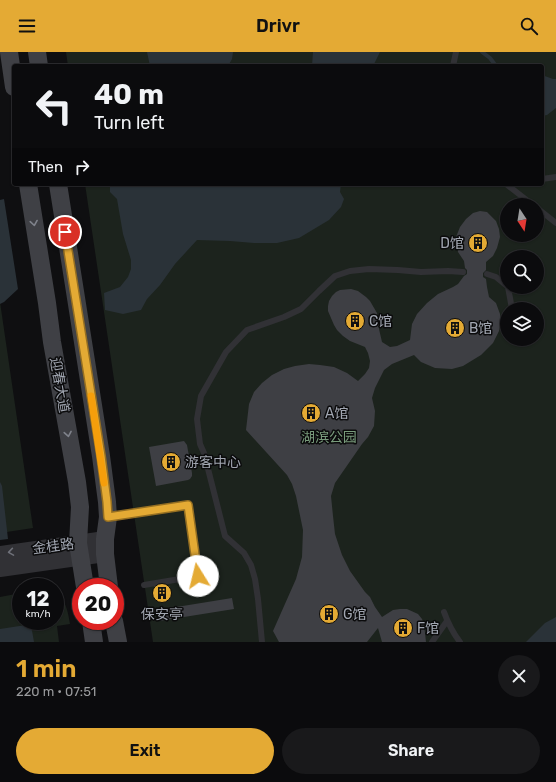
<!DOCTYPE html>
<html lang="en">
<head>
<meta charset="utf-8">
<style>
	:root { --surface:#0b0b0d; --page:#19191b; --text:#f1f3f6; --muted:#9a9b9d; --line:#2b2b2e; --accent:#e4aa34 }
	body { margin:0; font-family:Rubik,"Noto Sans SC",sans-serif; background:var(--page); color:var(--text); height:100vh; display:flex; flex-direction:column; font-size:15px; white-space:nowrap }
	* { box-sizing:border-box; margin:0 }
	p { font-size:13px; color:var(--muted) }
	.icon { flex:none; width:22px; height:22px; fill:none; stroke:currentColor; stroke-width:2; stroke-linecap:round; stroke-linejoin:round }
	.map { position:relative; height:590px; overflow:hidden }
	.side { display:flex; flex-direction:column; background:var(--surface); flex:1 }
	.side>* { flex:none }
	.guide { position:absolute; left:12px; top:12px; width:532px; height:122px; border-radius:4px; box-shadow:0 1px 3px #0004,0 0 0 1px var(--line); background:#0b0b0d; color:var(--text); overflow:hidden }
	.needle { width:26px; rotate:168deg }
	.tools { position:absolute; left:500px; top:146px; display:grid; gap:8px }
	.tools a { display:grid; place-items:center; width:44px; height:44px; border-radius:50%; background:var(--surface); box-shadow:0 1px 3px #0004,0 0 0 1px var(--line); font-size:20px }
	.speed { position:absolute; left:12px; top:526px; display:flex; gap:8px; font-size:20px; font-weight:700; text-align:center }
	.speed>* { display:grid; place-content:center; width:52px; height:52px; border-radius:50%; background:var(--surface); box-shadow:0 1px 3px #0004,0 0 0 1px var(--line); line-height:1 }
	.speed small { font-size:10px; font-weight:400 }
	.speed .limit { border:6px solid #d22; background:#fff; color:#111 }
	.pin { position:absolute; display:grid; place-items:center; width:34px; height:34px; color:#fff; margin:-17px; border:2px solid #fff; border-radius:50%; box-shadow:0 1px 4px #0007 }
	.me { position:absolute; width:44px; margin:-22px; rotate:351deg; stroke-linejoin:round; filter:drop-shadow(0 0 3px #0008) }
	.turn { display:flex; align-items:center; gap:14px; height:84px; padding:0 16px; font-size:18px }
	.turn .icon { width:52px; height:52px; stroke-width:2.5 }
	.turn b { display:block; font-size:28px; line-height:34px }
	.then { display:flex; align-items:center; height:38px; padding:0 16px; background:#0003; gap:8px; font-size:15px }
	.round { display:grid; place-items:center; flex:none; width:42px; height:42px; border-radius:21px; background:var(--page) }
	.overview { display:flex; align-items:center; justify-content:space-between; height:68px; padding:0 16px }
	h1 { font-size:24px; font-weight:600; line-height:30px; color:var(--accent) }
	.cta { display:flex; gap:8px; margin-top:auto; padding:8px 16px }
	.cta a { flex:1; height:46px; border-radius:24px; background:var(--accent); color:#111; font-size:16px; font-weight:600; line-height:46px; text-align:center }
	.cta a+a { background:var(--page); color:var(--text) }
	header { display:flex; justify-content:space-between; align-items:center; height:52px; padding:0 16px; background:var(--accent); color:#111; font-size:18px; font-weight:600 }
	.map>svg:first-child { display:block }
	.green { fill:#1c231d; fill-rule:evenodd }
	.water { fill:#2a3238 }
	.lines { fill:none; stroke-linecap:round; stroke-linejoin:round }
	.stream { stroke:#2a3238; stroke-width:4 }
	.building { fill:#3e3f44 }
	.service { stroke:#313135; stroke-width:6 }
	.tertiary { stroke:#313135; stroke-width:16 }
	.secondary { stroke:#3f4045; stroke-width:18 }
	.oneway { stroke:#7f828b }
	.oneway2 { stroke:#6f7179 }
	.route-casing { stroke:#946e22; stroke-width:10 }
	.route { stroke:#e4aa34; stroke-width:7 }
	.slow { stroke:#f59e0b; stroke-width:7 }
	.labels { text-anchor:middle; stroke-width:3; stroke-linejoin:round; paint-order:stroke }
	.poi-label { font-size:14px; fill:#a1a6b1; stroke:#0b0b0c; text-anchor:start }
	.street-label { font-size:14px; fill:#a1a6b1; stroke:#0b0b0c }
	.park-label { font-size:14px; fill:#799b7c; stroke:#0b0b0c }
</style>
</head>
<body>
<header><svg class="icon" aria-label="menu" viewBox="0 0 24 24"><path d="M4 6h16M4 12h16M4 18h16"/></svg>Drivr<svg class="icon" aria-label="search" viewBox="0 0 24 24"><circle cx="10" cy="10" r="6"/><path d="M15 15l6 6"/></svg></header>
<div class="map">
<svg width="556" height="590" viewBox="0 0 556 590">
	<rect width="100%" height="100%" fill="#0f0f11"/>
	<path class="green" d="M66,0H556V590H153L85,132H542V14H68ZM507,153H537V183H507ZM507,205H537V235H507ZM507,257H537V287H507Z
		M0,250L33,476L0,481Z
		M55,540C66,547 68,560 70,572L57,574L59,590H0V545L21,541V569H55Z"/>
	<path class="water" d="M147,0H233L232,7L228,14H150Z
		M313,0H380L373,14H312Z
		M542,23L553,27H556V56L547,63L542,64Z
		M110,132H341L340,140L344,147L341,155L329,168L299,186L277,191H254L230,189L197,188L175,212L160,233L147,247L141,258L123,262L105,258L104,241L120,235L128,225L131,217V208L123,182L117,147L110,140Z
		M4,147L18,237L4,250L0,252V148Z
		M0,430L2,434L8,487L0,488Z
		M556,565V590H526L545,571Z
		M26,573H31L34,590H0V577Z"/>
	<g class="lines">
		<path class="stream" d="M482,0L490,6L496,14"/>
	</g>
	<path class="building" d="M480,159L487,160L496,169L499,177L500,185L497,196L493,204L486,210V218L483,221V225L486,227L487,235L489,245L496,251L500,262L501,271L499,279L493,291L481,303L463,314L452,317L435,316L421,310L414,303L392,312L384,318L375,336L372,346L375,359L374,374L368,385L362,392L335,431L331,444L333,464L335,482L342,503L350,519L365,540L370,545L375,555L382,565L393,558L400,557H407L418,562L422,567L424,572L426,590H382L378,576L367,590H279L273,579L296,527L302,505L303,478L296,444L292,432L287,423L246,378L249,352L254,340L262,331L272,323L284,317L295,314L309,312L320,313L334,315L347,321L358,329L365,322L369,316L370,309L368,301L365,295L350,289L343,284L337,278L334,273L328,259V254L329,249L332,244L336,240L340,238L351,237L358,239L366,245L370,249L377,261L379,277L382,290L390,295L397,294L410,288L412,272L417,262L427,251L438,242L453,235L458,232L464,224L467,222V218L465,216L464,209L458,200L456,185L460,175L466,167L473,161Z
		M184,389L187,393L192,421V424L190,427L188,428L156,434L149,395Z
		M232,546L234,557L159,569L158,558Z"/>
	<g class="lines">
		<path class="service" d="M453,14L456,0
			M542,127L556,125
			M506,132L533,153
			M537,156L556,171
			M487,222L496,225L507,234
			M508,235L512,257
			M109,465L188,453L198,524L144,533
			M444,560C448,571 453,581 460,590
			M262,590L258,547L255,527L251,513L244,501L225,484L204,401L200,392L197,367L201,344L226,300L247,278L284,265L301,257L319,239L335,224L350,219L369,217L398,218L421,220L448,219L463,220
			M432,590L447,569"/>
		<path class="tertiary" d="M0,502L105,487
			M0,517L105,502"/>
		<path class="secondary" d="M9,0L14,35
			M37,0L39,14
			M28,132L47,251L52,290L77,430L80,455L78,491L85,535
			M58,132L101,404L107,450L108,465L105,487V502L109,535
			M91,569L94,590
			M114,569L118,590"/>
	</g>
	<defs><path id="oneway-chevron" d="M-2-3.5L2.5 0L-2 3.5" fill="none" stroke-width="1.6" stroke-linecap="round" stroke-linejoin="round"/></defs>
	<g class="oneway">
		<use href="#oneway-chevron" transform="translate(34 171) rotate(81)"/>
		<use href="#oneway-chevron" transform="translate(68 382) rotate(80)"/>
	</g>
	<use class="oneway2" href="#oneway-chevron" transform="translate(11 500) rotate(171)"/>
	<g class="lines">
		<g class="route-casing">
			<path id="route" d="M65,180L101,404L107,450L108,465L188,453L198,524"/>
		</g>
		<use href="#route" class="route"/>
		<path class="slow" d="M91,344L104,431"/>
	</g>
	<defs>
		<g id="building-disc" transform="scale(1)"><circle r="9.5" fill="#e4aa34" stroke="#0b0b0c"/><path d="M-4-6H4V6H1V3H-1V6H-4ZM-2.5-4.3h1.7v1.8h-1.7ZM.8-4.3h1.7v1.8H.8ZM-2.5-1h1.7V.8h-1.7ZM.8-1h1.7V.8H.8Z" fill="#111"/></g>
	</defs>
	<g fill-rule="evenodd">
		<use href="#building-disc" x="478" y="191"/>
		<use href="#building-disc" x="355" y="269"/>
		<use href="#building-disc" x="455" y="276"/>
		<use href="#building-disc" x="311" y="361"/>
		<use href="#building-disc" x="171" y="410"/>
		<use href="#building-disc" x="162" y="541"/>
		<use href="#building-disc" x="329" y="562"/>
		<use href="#building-disc" x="403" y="576"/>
	</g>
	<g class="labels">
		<g class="poi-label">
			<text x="464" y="196" text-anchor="end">D馆</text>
			<text x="369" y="274">C馆</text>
			<text x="469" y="281">B馆</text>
			<text x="325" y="366">A馆</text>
			<text x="185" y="415">游客中心</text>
			<text x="162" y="567" text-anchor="middle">保安亭</text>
			<text x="343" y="567">G馆</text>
			<text x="417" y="581">F馆</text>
		</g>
		<g class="street-label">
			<text transform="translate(60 333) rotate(80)" y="5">迎春大道</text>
			<text transform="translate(53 494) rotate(-8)" y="5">金桂路</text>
		</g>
		<g class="park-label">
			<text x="329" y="390">湖滨公园</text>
		</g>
	</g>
</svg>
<div class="tools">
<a><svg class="needle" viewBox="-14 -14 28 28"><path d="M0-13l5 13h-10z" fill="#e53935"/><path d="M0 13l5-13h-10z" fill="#9a9b9d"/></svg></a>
<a><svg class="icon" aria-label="search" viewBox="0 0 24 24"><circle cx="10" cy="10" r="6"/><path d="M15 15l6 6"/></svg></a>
<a><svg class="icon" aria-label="layers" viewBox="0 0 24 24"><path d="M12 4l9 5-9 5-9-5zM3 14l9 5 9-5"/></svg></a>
</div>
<div class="speed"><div>12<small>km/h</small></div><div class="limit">20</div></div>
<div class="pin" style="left:65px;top:180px;background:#d93025"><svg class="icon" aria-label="arrive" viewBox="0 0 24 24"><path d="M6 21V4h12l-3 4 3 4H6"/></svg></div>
<svg class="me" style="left:198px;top:524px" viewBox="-20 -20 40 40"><circle r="19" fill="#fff"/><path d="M0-13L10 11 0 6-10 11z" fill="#e4aa34"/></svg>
<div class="guide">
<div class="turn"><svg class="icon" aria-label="left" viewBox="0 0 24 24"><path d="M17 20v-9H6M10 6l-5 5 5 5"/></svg><div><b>40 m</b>Turn left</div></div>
<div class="then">Then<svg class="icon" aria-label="right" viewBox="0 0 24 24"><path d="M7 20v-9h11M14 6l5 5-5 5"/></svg></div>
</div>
</div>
<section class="side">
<div class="overview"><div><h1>1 min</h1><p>220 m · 07:51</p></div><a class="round"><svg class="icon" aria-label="close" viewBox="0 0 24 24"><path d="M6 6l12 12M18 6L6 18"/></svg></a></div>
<div class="cta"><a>Exit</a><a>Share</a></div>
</section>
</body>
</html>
